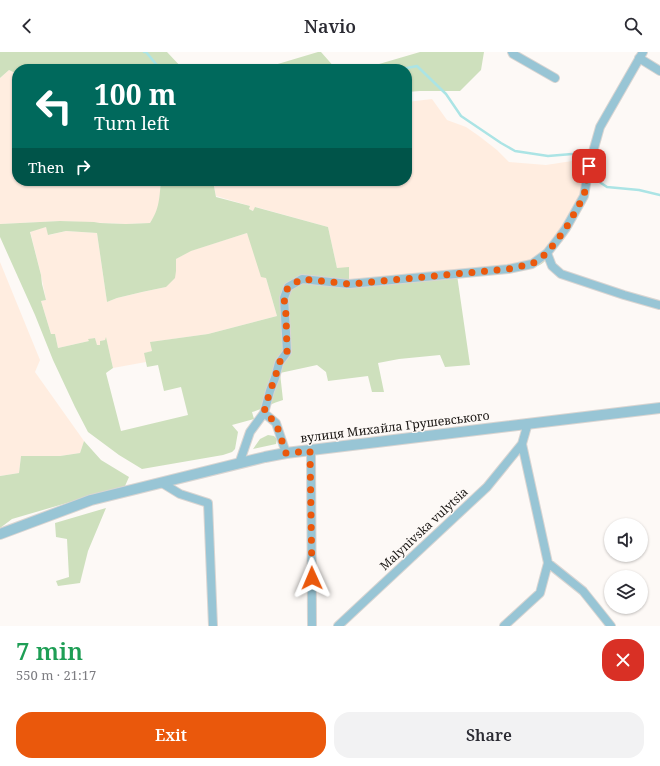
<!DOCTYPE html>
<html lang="en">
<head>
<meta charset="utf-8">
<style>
	:root { --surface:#fff; --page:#f2f2f3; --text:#2b2b33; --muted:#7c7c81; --accent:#ea580c }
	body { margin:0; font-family:"Noto Serif",serif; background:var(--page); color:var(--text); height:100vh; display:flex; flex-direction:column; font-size:15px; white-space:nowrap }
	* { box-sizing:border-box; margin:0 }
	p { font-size:13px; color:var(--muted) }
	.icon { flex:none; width:22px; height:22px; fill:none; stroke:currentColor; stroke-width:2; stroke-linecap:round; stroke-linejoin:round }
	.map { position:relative; height:574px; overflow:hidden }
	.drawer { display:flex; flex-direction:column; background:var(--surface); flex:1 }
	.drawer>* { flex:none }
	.hud { position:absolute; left:12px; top:12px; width:400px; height:122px; border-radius:16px; box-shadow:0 1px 3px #0004; background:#00695c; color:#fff; overflow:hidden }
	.controls { position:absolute; left:604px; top:466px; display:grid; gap:8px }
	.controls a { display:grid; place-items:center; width:44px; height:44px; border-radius:50%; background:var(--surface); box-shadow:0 1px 3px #0004; font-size:20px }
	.pin { position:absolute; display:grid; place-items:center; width:34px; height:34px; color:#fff; margin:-17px; border-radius:8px; box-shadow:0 2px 6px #0006 }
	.me { position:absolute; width:44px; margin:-22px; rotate:359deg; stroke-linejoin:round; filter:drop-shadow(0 0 3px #0008) }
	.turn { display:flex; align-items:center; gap:14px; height:84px; padding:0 16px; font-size:18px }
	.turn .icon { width:52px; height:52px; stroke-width:2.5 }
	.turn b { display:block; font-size:28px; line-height:34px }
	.then { display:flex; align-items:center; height:38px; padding:0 16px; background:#0003; gap:8px; font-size:15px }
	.round { display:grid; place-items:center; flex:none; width:42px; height:42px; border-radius:16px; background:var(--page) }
	.overview { display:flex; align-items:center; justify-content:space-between; height:68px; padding:0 16px }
	h1 { font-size:24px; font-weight:600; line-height:30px; color:#1e9e55 }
	.button { display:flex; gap:8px; margin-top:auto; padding:8px 16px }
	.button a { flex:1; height:46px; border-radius:16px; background:var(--accent); color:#fff; font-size:16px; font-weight:600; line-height:46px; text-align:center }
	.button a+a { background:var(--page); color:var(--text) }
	header { display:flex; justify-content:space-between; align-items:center; height:52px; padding:0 16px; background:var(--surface); font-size:18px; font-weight:600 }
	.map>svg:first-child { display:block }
	.built { fill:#ffede0 }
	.green { fill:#cee0bd; fill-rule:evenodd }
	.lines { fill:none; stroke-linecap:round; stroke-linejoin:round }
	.stream { stroke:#abe4e5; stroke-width:2.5 }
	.minor-casing { stroke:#d9d5d2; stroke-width:10 }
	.tertiary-casing { stroke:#d9d5d2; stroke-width:12 }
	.minor { stroke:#98c5d5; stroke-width:8 }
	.tertiary { stroke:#98c5d5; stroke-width:10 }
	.route { stroke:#ea580c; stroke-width:7; stroke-dasharray:0 12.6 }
	.labels { text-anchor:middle; stroke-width:3; stroke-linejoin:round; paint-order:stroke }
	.street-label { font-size:12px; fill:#1a1613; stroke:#fdf9f6 }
</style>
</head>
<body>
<header><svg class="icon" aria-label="back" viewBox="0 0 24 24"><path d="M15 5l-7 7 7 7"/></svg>Navio<svg class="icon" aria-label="search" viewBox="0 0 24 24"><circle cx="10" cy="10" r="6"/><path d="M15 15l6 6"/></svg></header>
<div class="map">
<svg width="660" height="574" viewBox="0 0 660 574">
	<rect width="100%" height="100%" fill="#fdf9f6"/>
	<path class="built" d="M9,18L17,22V129H161L159,152L155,163L150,171L126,172L60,169L0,172V26Z
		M432,47L447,68L466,75L479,84L497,98L509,110L546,113L572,109L589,114L579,146L564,173L543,204L525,211L349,231V222L337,216L328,175L256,155L254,159L249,157L250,154L216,144L213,129H407V50Z
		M46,175L49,183L66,179L97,181L107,250L117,246L142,240L166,235L176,219V207L190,199L247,181L266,226L277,264L208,282L151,290L152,299L145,301L146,310L113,316L106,286L105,288L100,289V293L97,294L95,286L89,287V289L58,296L55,282H51L41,249L46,248L41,223L30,179Z
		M0,210L40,308L35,320L84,389L80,401L60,404H21L19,421L0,424Z"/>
	<path class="green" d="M0,0H167L183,17H17V22L9,18L0,26Z
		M318,0H321L336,17H261Z
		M420,0H484L481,18L460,39H420L407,40V17H362Z
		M161,129H213L216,145L250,154L249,157L253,159L255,155L328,175L337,216L349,215V230L513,214L536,207L554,195C545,210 545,213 527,217L457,223L470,313L445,315L440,303L399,307L378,311L384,340H372L368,324L328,329L326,320L317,313L280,321L283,348C272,351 263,357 252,360L254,367L232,373L238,380L235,397L232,400L223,403L142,417L119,403L88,380L75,355L53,308L35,263L0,185V172L60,169L94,170L100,171L126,172L150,171C160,156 159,146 161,129ZM46,175L48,183L66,179L97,181L107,250L117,246L142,240L166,235L175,226L176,219V207L191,199L247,181L261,225L266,226L277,264L208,282L150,290L152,299L144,301L147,315L158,313L164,339L181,335L188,363L121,379L106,321L113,316L106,285L105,288L100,289V293H97L95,286L88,287L89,289L58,296L55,282H51L41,249L46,248L42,232L41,223L30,180Z
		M268,383L274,384L277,387L276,392L253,397L260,387Z
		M84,389L101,408L129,425L125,434L12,467L0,476V424L19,421L21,404H60L80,401Z
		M106,456L88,499L80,531L58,534L56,529L69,525L67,487L56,485L55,471Z"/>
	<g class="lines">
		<path class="stream" d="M144,0H146L160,17
			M402,17L417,14L446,42L461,64L501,91L515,99L548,104L584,101
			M596,115L595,127L607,135L639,138L660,143"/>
		<g class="minor-casing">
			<path id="minor" d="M512,0L513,2L555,26
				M643,0L600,75L589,114L584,144L566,176L558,187L547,201L552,214L561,222L624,243L659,253
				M639,6L660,19
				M264,361L276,371L286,401
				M311,399L312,574
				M239,412L250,380L264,361L270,339L275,326L279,311L287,300L285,263L284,246L288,235L302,227L349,232L508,217L532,212L547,201
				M162,431L180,442L208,451L213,574
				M548,511L583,539L611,574
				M338,574L487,435L522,392
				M504,574L540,541L548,511L522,392L528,371"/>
		</g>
		<g class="tertiary-casing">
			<path id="tertiary" d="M0,482L91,448L265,405L286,401L660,356"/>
		</g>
		<use href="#minor" class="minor"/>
		<use href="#tertiary" class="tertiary"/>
	</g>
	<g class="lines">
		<path class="route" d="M312,526L310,399L286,401L276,371L264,360L270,339L275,326L279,311L287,300L286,263L284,246L288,235L302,227L350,232L508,217L532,212L547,201L558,187L566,176L584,144L589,114"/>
	</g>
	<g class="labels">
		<g class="street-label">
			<text transform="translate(395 375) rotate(-7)" y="4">вулиця Михайла Грушевського</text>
			<text transform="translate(424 477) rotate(-43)" y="4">Malynivska vulytsia</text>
		</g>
	</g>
</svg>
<div class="controls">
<a><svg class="icon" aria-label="sound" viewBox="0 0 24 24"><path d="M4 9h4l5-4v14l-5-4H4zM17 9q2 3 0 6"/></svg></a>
<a><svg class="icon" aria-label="layers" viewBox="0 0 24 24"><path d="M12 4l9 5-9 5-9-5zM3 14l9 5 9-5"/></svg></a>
</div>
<div class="pin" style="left:589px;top:114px;background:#d93025"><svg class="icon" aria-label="arrive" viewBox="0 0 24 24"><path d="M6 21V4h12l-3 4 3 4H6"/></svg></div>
<svg class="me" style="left:312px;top:526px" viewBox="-20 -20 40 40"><path d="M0-17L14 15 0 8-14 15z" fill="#ea580c" stroke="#fff" stroke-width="4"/></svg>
<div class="hud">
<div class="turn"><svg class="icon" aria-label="left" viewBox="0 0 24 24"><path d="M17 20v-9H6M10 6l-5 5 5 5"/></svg><div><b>100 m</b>Turn left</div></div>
<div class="then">Then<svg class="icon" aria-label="right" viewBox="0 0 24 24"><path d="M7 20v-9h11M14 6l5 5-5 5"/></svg></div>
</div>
</div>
<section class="drawer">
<div class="overview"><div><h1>7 min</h1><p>550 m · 21:17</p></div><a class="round" style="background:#d93025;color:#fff"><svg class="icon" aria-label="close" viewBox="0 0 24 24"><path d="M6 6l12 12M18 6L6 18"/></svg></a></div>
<div class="button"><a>Exit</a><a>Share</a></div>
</section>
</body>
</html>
